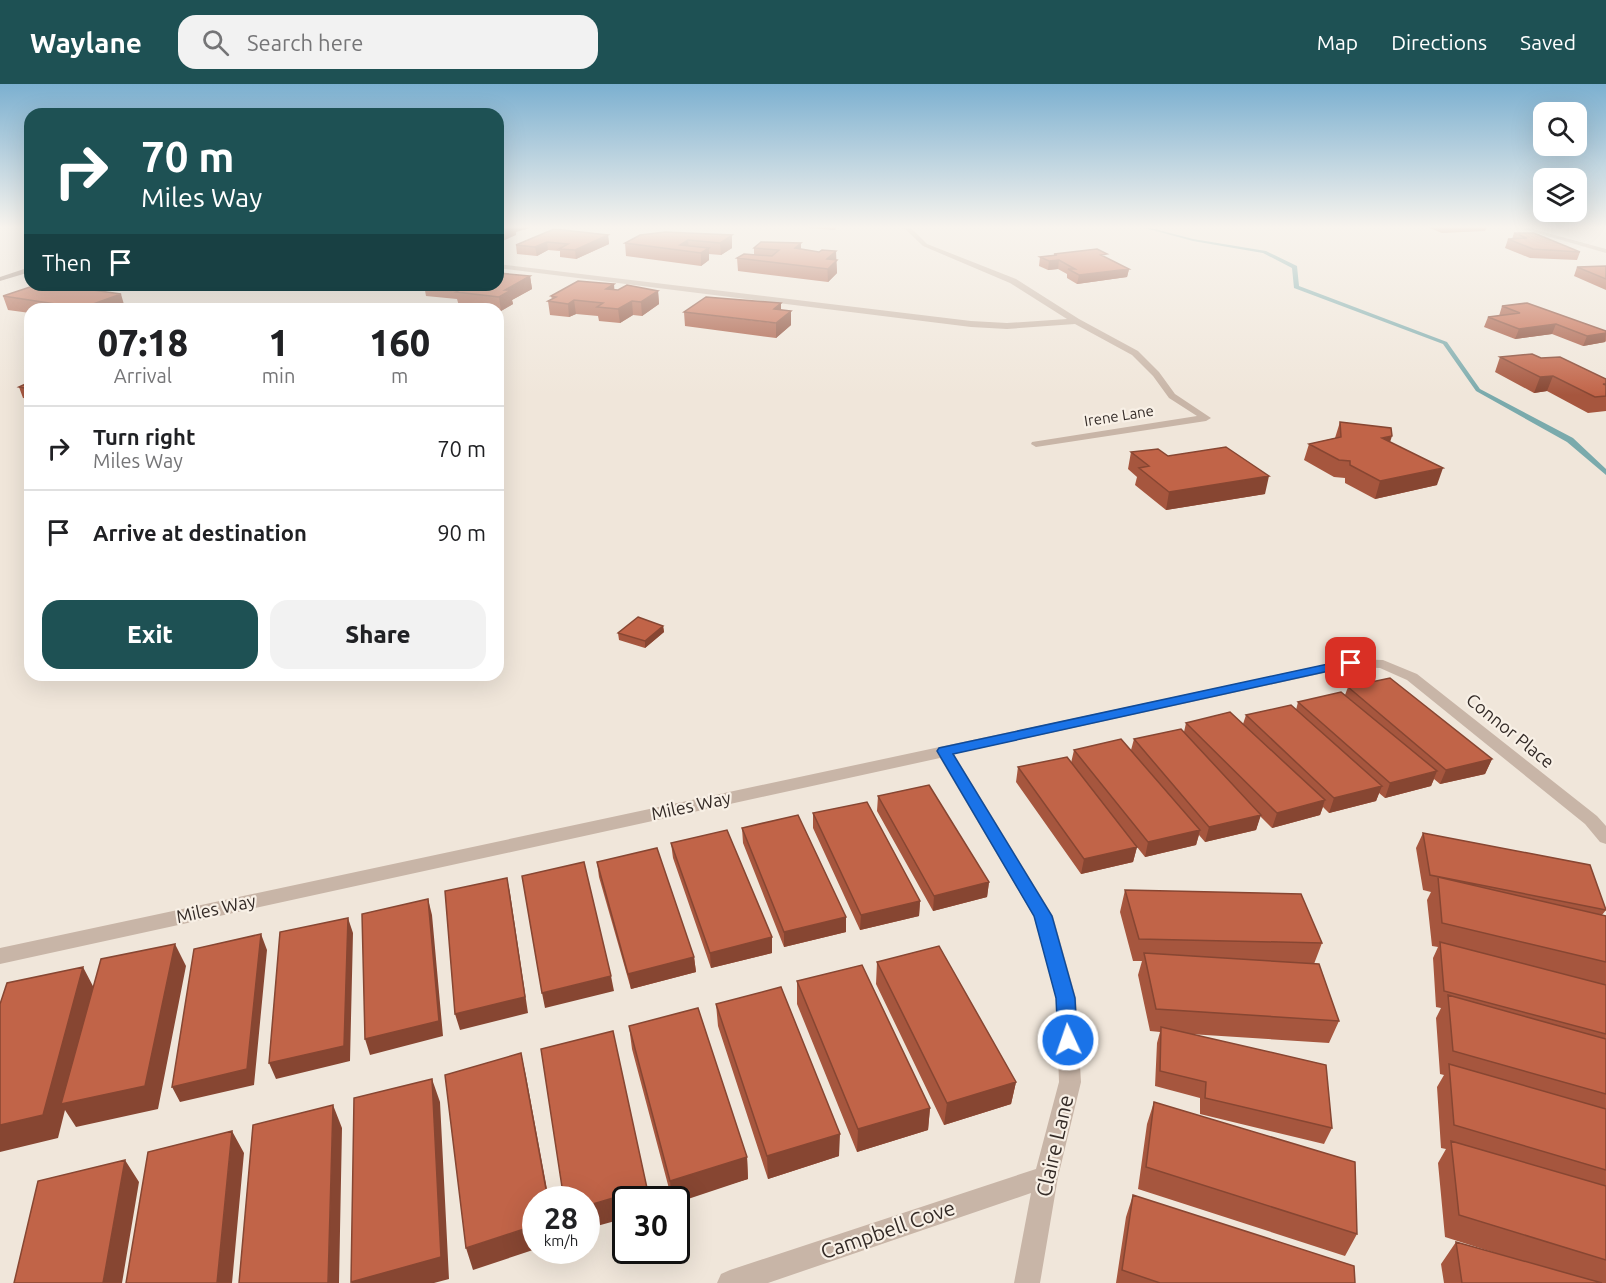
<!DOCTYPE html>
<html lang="en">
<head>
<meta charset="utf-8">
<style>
	:root { --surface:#fff; --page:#f2f2f2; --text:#202124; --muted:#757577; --line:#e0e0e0; --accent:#1e5154 }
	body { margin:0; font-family:Ubuntu,sans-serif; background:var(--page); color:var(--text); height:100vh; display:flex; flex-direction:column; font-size:22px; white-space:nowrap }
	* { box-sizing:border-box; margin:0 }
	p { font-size:20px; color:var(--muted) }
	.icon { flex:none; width:33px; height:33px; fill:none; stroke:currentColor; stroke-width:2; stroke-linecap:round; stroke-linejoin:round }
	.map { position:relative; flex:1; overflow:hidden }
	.drawer { position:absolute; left:24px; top:219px; width:480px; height:378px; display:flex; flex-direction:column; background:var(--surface); border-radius:18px; box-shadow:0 6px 24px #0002 }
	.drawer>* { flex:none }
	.banner { position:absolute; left:24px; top:24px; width:480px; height:183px; border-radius:18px; box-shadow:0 6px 24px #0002; background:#1e5154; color:#fff; overflow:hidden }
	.controls { position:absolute; left:1533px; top:18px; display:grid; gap:12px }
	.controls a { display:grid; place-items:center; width:54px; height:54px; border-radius:12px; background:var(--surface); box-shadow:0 6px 24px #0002; font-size:30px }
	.speed { position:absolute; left:522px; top:1102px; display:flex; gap:12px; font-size:30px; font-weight:700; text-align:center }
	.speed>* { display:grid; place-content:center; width:78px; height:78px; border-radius:50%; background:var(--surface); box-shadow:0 6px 24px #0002; line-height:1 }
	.speed small { font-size:15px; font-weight:400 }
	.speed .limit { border:3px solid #111; border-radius:9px; background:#fff; color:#111 }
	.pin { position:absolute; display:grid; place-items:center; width:51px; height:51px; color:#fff; margin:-26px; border-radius:12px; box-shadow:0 3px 9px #0006 }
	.me { position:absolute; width:66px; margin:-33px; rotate:357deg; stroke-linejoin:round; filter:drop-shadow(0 0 4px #0008) }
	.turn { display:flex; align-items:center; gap:21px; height:126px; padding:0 18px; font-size:27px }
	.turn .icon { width:78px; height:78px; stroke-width:2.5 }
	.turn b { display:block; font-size:42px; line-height:51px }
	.then { display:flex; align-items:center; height:57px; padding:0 18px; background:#0003; gap:12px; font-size:22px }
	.eta { display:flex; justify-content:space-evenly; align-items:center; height:102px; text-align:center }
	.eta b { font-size:36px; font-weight:800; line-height:42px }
	.action { display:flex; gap:12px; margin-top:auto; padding:12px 18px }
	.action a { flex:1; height:69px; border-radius:18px; background:var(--accent); color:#fff; font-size:24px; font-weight:800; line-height:69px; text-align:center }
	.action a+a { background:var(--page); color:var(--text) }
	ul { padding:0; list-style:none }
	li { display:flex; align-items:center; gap:18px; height:84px; padding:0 18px; border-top:2px solid var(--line) }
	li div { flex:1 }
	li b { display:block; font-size:22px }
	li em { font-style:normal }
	header { display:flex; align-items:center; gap:36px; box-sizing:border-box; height:84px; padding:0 30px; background:var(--accent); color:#fff }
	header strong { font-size:28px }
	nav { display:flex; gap:33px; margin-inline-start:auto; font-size:21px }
	.search { width:420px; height:54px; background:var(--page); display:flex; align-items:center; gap:15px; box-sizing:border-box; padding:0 21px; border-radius:18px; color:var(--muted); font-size:22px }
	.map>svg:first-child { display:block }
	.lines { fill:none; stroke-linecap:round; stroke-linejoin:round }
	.stream { fill:#7aaaac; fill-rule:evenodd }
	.street { fill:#c8b5a7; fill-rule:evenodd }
	.secondary { fill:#9b8578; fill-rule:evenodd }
	.wall { fill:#a6563e }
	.shaded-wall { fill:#874632 }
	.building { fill:#c16448; stroke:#874632; stroke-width:1.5 }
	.route { fill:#1a73e8; stroke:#114b97; stroke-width:1.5 }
	.labels { text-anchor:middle; stroke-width:4.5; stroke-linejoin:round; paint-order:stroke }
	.far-street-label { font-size:15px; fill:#342b27; stroke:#f8f0e6 }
	.street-label { font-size:18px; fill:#342b27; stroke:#f8f0e6 }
	.near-street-label { font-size:21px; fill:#342b27; stroke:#f8f0e6 }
</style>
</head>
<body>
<header>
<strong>Waylane</strong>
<div class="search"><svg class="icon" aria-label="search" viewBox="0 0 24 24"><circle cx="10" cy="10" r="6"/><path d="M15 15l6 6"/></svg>Search here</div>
<nav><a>Map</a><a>Directions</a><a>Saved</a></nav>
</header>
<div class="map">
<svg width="1606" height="1199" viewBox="0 0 1606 1199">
	<rect width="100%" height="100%" fill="#f0e6da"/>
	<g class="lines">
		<path class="stream" d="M1141,143H1147L1193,155L1266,167L1297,182L1299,202L1447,258L1480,305L1573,354L1606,385V391L1567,358L1476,307L1443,260L1294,204L1292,184L1263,169L1193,157Z"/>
		<path class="street" d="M903,143H910L927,160L1016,195L1079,235L1138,267L1159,288L1175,310L1211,334L1206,337L1036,363L1031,360L1032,358L1197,332L1169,314L1153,292L1132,271L1075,240L1007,245L971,243L498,184V180L971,237L1007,239L1067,235L1010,199L923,162Z
			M1516,143H1525L1606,165V169Z
			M1351,575L1383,576L1417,590L1597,732L1606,742V760L1600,758L1585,740L1407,596L1380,584L1351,583L954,670L1053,832L1076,914L1081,998L1058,1093L1040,1199H1014L1031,1109L768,1199H717L721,1190L730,1186L1036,1085L1059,998L1056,914L1034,833L940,674L0,880V864Z"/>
		<path class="secondary" d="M27,184H30V188L0,197V193Z"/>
	</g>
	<path class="wall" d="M796,143H837L835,146Z
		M1427,143H1487L1485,147L1442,149Z
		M1514,149L1580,168L1577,176L1530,174L1505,164L1508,155H1512Z
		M608,151L609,160L576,175L560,173V167L548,166L537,172L517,170L516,161Z
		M732,151V164L721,171L709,170V176L701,182L626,172L625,159Z
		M754,164L801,165L836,176L837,189L828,198L738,187L737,174L754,171Z
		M1054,170L1107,174L1129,185L1127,193L1077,200L1067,194V190L1058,185L1048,186L1039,182L1040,173L1054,171Z
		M1606,182V206L1574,192L1577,183Z
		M530,192L532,205L512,216L513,220L501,227H498V225H485L459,222L457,215L426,212L424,201H498Z
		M614,206L658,207L659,220L642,232L633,231L620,239L599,237L598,232L576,230L569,233L550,231L548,217L552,215L551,212Z
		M3,212L125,224L121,225H30V229L8,226Z
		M1502,222L1606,247V257L1605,258L1583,262L1552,250L1515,255L1484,243L1488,233L1499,232Z
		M684,228L791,241L776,254L685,242Z
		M1500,273L1541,274L1606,295V327L1588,329L1547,307L1534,309L1495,288Z
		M30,298V315L23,314L19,303Z
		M1340,338L1390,358L1437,401L1375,415L1345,399V394L1334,393L1304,376L1309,360L1335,354Z
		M1131,368L1168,372L1265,410L1166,426L1135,401L1137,393L1128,385Z
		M663,542L664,548L645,564L619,556L618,549Z
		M1348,603L1492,675L1485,690L1440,700L1434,695L1431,702L1385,714L1379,709L1376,717L1329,729L1323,723L1320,731L1272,744L1260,732L1256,746L1205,758L1199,751L1196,761L1145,773L1137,763L1133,778L1081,790L1016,698L1018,683L1071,679L1074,666H1131L1134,655L1184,648L1186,639L1243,640L1246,631L1296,626L1298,618L1345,611Z
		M878,712L989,798L987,813L933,827L877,727Z
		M813,729L920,817L919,832L860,846L813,744Z
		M742,744L846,833V848L784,863L743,759Z
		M1423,749L1606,826L1602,831L1606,832V1199H1444L1441,1180L1456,1158L1511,1174L1445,1153L1438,1079L1446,1065L1441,1064L1437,1003L1444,991L1440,990L1436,934L1441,924L1436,923L1433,874L1438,863L1432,862L1427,816L1431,808L1423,806L1416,764Z
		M671,759L772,853V869L711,884L673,774Z
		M597,778L694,873L696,888L631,905L599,793Z
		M1125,806L1322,859L1314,880L1339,937L1329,959L1190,950L1332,1044L1324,1060L1200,1030V1014L1155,1002L1157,959L1160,948L1150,947L1138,891L1142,877H1133L1120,828Z
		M877,878L1016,998L1011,1020L944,1041L876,900Z
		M797,897L930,1024L928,1046L857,1068L797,920Z
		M716,920L839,1072L768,1095L718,942Z
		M629,942L747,1073L748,1095L676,1116H672L632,965Z
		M1154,1018L1357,1150L1345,1172L1138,1105L1147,1040Z
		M1133,1111L1355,1199H1116L1126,1133Z"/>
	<path class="shaded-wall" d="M506,143H530V144L516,148V151L498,159V146Z
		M608,151L609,160L576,175L575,166Z
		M732,151V164L721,171L720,159Z
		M688,156L689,168L680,161Z
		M547,158L548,166L537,172L535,163Z
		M801,159V171L795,164Z
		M709,164V176L701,182V169Z
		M836,167L837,189L828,198L827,175Z
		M1059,176L1058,185L1048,186L1049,177Z
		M1129,185L1127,193L1077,200L1079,191Z
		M530,192L532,205L512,216L513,220L501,227L499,213L505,206Z
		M614,200L615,214L606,205Z
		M658,207L659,220L642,232L641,218Z
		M121,210L125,224L121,225H83L82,224Z
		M574,216L576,230L569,233L568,220Z
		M632,217L633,231L620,239L618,225Z
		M781,219V233L774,225Z
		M791,227V241L776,254V239Z
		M1556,240L1552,250L1515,255L1519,245Z
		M1606,249L1605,258L1583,262L1587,252Z
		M1553,292L1547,307L1534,309L1540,293Z
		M1392,352L1387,368L1382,354Z
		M1443,384L1437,401L1375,415L1380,397Z
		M1269,392L1265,410L1166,426L1169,408Z
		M663,542L664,548L645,564V557Z
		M1492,675L1485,690L1440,700L1446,686Z
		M1437,687L1431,702L1385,714L1390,699Z
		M1382,702L1376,717L1329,729L1334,714Z
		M1325,716L1320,731L1272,744L1277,729Z
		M1261,731L1256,746L1205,758L1209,743Z
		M1200,746L1196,761L1145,773L1148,758Z
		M1137,763L1133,778L1081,790L1084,775Z
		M507,794L510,809L528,929L460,946L455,930Z
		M989,798L987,813L933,827L934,812Z
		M428,815L432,831L443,952L370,971L365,955Z
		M920,817L919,832L860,846L861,831Z
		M846,833V848L784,863V848Z
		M348,834L353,849L350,977L276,995L269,979Z
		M261,850L267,866L254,1001L180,1018L172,1003Z
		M772,853V869L711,884L710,869Z
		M175,860L186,882L158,1025L76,1043L65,1026L58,1054L0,1068V1041L83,883L95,906Z
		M694,873L696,888L631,905L628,890Z
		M611,892L614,907L545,924L542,909Z
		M521,969L526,992L549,1116H548Z
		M432,995L440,1018L449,1195L434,1199H351Z
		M1016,998L1011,1020L944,1041L947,1019Z
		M333,1021L342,1044L339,1199H328Z
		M930,1024L928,1046L857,1068L858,1045Z
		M232,1047L244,1069L232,1199H217Z
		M840,1050L839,1072L768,1095L767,1072Z
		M747,1073L748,1095L676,1119V1116H672L670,1097Z
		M125,1076L139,1098L122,1199H103Z
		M647,1104L649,1116H626V1134L586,1145V1122Z
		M536,1141V1165L473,1186L466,1164Z"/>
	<path class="building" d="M498,143H506L498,146Z
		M554,145L608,151L575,166L559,165L568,160L547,158L535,163L516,161Z
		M665,148L732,151L720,159L688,156L680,161L709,164L701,169L625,159L640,151Z
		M1514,149H1534L1580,168L1533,165L1508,155L1527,154Z
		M761,158L801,159L795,164L819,168L822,166L836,167L827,175L837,176L828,185L737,174L744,170L772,172L779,166L754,164Z
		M1097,165L1107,170L1101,171L1129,185L1079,191L1068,185H1075L1059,176L1049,177L1040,173L1057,171L1054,170Z
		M1606,182V195L1577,183Z
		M498,189L530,192L505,206H511L499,213L456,208L466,203L446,201H498Z
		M578,197L614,200L606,205L618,206L627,201L658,207L641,218L632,217L618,225L597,223L603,219L574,216L568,220L548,217L556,213L551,212Z
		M36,201H58L121,210L82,224L3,212Z
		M706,213L781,219L774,225L791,227L776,239L684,228Z
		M1527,219L1606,247V249L1587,252L1556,240L1519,245L1488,233L1520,229L1502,222Z
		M1532,270L1541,274L1560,273L1606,295V300H1603L1606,301V312L1595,313L1553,292L1540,293L1500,273Z
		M30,298V305L19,303Z
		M1340,338L1391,344L1392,352L1382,354L1443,384L1380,397L1350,381V377L1339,376L1309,360L1341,353Z
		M1226,363L1269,392L1169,408L1139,384L1149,382L1131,368L1158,365L1168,372Z
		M638,533L663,542L645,557L618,549Z
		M1390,594L1492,675L1446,686L1348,603Z
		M1341,608L1437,687L1390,699L1298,618Z
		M1291,621L1382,702L1334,714L1246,631Z
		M1230,628L1325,716L1277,729L1186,639Z
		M1181,645L1261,731L1209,743L1134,655Z
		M1121,655L1200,746L1148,758L1074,666Z
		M1067,673L1137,763L1084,775L1018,683Z
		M929,701L989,798L934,812L878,712Z
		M867,718L920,817L861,831L813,729Z
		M798,731L846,833L784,848L742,744Z
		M727,746L772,853L710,869L671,759Z
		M1423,749L1590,781L1606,826L1430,791Z
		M657,764L694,873L628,890L597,778Z
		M584,778L611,892L542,909L522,792Z
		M1438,793L1606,832V878L1442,839Z
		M507,794L525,913L455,930L445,807Z
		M1125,806L1301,810L1322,859L1139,855Z
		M428,815L439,937L365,955L362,830Z
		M348,834L344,962L269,979L280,848Z
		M261,850L247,985L172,1003L194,865Z
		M1440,858L1606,901V950L1444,907Z
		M175,860L145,1002L61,1020L101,875Z
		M939,862L1016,998L947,1019L877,878Z
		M1144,869L1319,880L1339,937L1156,925Z
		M862,881L930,1024L858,1045L797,897Z
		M83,883L43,1031L0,1041V920L7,899Z
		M781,903L840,1050L767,1072L716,920Z
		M1448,911L1606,955V1010L1453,967Z
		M698,924L747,1073L670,1097L629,942Z
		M1161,943L1326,981L1332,1044L1205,1014L1206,998L1160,987Z
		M613,947L647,1104L586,1122V1116H564L541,965Z
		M521,969L548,1116H536V1141L466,1164L445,991Z
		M1449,980L1606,1025V1086L1454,1041Z
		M432,995L441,1173L351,1198L354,1014Z
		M1154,1018L1355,1078L1357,1150L1146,1083Z
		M333,1021L328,1199H239L253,1041Z
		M232,1047L217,1199H126L148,1068Z
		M1451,1057L1606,1102V1176L1459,1131Z
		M125,1076L103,1199H14L38,1097Z
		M1133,1111L1354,1182L1355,1199H1160L1122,1186Z
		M1456,1158L1602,1199H1462Z"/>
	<linearGradient id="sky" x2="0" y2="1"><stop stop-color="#7cb0d0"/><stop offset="0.46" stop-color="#f8f4ee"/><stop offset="1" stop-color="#f8f4ee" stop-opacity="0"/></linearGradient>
	<rect width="1606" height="311" fill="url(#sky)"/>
	<path class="route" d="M1351,575L1358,579L1356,581L953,670L1052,832L1075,914L1077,956L1075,962L1068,964L1061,962L1058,956L1056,914L1034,832L937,667L939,664Z"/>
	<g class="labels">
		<g class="far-street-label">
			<text transform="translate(1119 332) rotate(-9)" y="5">Irene Lane</text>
		</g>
		<g class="street-label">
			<text transform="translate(1510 647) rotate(39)" y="6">Connor Place</text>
			<text transform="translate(691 722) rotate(-12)" y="6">Miles Way</text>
			<text transform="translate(216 825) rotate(-12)" y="6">Miles Way</text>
		</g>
		<g class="near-street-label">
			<text transform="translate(1055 1062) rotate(-77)" y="7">Claire Lane</text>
			<text transform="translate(888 1146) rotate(-19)" y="7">Campbell Cove</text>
		</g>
	</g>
</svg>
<div class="controls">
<a><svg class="icon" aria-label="search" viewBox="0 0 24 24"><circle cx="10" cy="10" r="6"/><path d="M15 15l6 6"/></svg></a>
<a><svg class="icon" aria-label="layers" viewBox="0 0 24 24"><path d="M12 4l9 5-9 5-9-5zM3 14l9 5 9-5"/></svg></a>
</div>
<div class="speed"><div>28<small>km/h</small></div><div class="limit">30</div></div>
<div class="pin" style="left:1351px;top:579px;background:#d93025"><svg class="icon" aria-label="arrive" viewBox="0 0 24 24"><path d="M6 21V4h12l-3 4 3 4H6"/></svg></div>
<svg class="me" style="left:1068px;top:956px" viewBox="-20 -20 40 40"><circle r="17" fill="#1a73e8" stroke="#fff" stroke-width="3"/><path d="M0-11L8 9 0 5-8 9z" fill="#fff"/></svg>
<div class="banner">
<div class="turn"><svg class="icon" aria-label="right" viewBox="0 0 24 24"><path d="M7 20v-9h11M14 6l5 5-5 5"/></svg><div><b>70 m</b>Miles Way</div></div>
<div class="then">Then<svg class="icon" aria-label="arrive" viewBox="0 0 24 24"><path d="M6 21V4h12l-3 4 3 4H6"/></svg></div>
</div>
<section class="drawer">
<div class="eta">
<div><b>07:18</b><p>Arrival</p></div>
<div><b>1</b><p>min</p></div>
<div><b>160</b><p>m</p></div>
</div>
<ul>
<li><svg class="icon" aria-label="right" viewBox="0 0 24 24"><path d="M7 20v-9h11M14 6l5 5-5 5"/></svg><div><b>Turn right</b><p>Miles Way</p></div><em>70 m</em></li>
<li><svg class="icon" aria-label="arrive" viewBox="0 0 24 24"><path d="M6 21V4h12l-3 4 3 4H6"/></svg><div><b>Arrive at destination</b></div><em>90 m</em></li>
</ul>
<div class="action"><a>Exit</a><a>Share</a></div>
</section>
</div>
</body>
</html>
